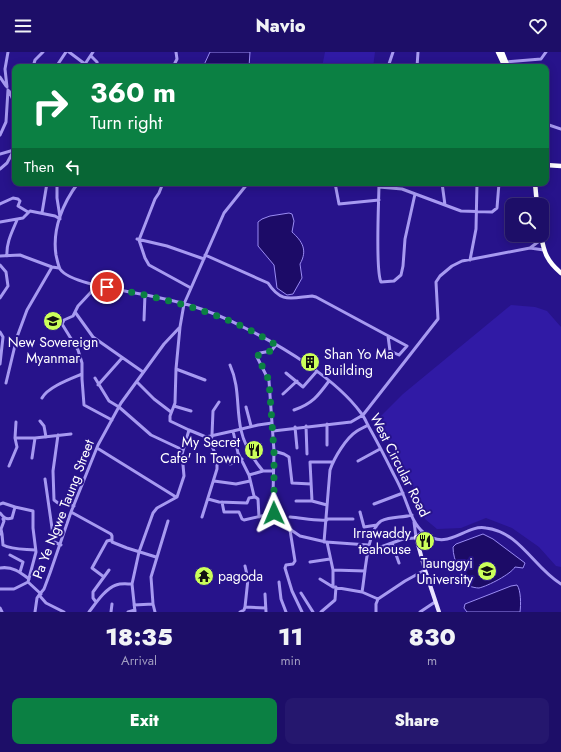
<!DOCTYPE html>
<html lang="en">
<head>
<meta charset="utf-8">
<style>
	:root { --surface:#1d0e68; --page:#25176e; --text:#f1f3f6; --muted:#a09cc0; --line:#3b2e7c; --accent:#0b8043 }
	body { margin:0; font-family:Jost,sans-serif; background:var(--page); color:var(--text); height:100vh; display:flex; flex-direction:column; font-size:15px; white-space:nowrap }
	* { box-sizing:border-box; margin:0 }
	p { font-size:13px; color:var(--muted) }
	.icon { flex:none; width:22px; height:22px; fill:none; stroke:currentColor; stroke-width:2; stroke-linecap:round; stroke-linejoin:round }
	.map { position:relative; height:560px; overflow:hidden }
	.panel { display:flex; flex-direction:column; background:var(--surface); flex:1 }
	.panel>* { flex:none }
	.hud { position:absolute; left:12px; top:12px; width:537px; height:122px; border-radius:8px; box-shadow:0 2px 10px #0003,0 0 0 1px var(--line); background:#0b8043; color:#fff; overflow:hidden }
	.controls { position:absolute; left:505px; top:146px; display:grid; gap:8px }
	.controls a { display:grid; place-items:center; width:44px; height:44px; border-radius:8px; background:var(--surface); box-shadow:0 2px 10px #0003,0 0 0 1px var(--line); font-size:20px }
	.pin { position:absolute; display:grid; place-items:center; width:34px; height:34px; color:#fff; margin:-17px; border:2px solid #fff; border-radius:50%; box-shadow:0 1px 4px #0007 }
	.me { position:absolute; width:44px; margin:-22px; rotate:359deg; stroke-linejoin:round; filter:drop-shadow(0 0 3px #0008) }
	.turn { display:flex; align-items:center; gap:14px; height:84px; padding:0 12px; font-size:18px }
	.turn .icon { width:52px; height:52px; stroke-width:2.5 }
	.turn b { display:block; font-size:28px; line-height:34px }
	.then { display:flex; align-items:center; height:38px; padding:0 12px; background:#0003; gap:8px; font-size:15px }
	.eta { display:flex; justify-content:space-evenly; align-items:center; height:68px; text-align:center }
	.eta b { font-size:24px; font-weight:800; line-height:28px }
	.primary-button { display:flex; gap:8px; margin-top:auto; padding:8px 12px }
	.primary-button a { flex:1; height:46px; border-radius:8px; background:var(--accent); color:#fff; font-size:16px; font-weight:800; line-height:46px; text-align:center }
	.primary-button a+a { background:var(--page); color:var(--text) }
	header { display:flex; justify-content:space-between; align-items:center; height:52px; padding:0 12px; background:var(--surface); font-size:18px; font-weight:800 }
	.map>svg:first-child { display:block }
	.green { fill:#301aa5 }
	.water { fill:#1c0b67; stroke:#9a8cf4 }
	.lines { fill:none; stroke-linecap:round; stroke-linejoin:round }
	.minor { stroke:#a79af1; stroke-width:3 }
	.major { stroke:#eae4ff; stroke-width:4 }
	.highway { stroke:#fff; stroke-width:4.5 }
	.route { stroke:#0b8043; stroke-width:7; stroke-dasharray:0 12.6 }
	.labels { text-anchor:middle; stroke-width:4; stroke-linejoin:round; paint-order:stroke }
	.poi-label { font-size:14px; fill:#fff; stroke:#27138b; text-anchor:end }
	.street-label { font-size:14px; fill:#fff; stroke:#27138b }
</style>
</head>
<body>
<header><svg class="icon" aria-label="menu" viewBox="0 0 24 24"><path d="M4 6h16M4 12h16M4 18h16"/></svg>Navio<svg class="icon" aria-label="heart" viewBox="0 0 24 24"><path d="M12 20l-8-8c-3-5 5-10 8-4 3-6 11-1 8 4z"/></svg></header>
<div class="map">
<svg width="561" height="560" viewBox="0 0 561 560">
	<rect width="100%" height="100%" fill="#27138b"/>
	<path class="green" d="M325,0H375L373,15H322Z
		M511,253L535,255L547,259L561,275V515L556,514L539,495L512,476L486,466L461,476L437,477L425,467L412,432L378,367L403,342Z"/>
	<path class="water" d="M210,0H250L249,15H203Z
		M289,161L292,162L294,169L292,180C302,189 308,198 300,212L302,226L293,242L287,243L277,236L274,213L258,194V170L262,167L270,164Z
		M483,482L493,487L525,511L523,516L515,515C511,522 488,534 479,536C476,536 472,535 469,534C462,523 453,510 453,495L456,492Z
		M517,533C521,538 521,553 520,560H467L464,556L465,552L511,534Z"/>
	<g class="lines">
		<path class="minor" d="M69,0L85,12L93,0
			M91,4L97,10L98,15
			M506,10L541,7L546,0
			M33,15L35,8L43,0
			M56,15L66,0
			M173,15L177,7L176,0
			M388,15L393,0
			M417,15L418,0
			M0,25L6,34
			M7,35L5,17L8,0
			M9,39L15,52
			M546,72L561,77
			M0,83L6,70L8,38
			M0,102L14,98L15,96
			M0,117L7,111L14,98
			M57,131V146L60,165
			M78,131C63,151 52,177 56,203C57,207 58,213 60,217C70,232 128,239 146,243C161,246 175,249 189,253C209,259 228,267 247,277C285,296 336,327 361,361C365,366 367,372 370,377C378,391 385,405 392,419C396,427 400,434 403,442C409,456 412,471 424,481C448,500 465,472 486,476C520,480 534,516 561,532
			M163,131L159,141L155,147L139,188L145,206L149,213L191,236
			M335,131L339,152L379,148
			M379,131C379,149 375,218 381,230L394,229L401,223L403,214L405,187L415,142
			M442,131L445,153
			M379,135L402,137L461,159L492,160L497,156L499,131
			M0,152L13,146L18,147L20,149L18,154L28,160
			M42,161L47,131
			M0,170L23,166L30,159L55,164L60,167
			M137,187L167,194L204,207
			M530,196L542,187
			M205,203L268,231C281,251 290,246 312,244L316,245L407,294L399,303L390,299L388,284
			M0,204L20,203L52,215L59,216
			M7,204C6,191 12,180 17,168
			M470,208L476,177L477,131
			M0,213L6,220L8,234L0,246
			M95,233L92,239L78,254L73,264L64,268L62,272L78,298L82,311V327L84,353L112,368
			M75,260L93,285L143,320
			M144,268L145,242
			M180,275L176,317L175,351L170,364V369L189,378L206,385L233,379L258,373L272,371
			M0,280L3,285L0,312
			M276,293L271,299L260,301L257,305L269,329L274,399L273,444L274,461L275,464L281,471L300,484L326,490L368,493
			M230,313C240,335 236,356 241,378C244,392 253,407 263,419H273
			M176,317L205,328
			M286,321L303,335L317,319
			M95,326L109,349L119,355L151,383L183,398
			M137,330L154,347L171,360
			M6,331L17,285L27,258L52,215
			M98,333L122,306
			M283,342L297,329
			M42,346C48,335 70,327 82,322
			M174,354L191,359
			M246,355L251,374
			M294,358C312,352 318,344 329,329
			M40,369L44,374L46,385
			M306,374L307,402
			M295,375L297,396
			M233,379L238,401L249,423L254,444L258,447L259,465
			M273,379L351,370L363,363L438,267L436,230L440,224L452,214L462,209L530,196L544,198
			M58,383L53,419L54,448L58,451L74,454
			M15,386H35L71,382
			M327,393V372
			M97,396L176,445
			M274,399L284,402L289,405L292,431L311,432
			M32,406L35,386
			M358,409L380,397
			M230,412L242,407
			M9,414L17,395L15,386L16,370
			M249,423L263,419
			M45,427L54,490L61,493
			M214,429L236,432L250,429
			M208,447L219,450L247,451L249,446L255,445
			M296,449H312L327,453
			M312,449L310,410H332
			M222,450L224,460H239L242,467L244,468L274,461
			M0,452L3,451L15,455
			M374,452L403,441
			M71,460L111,482L112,484V490L127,496L156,505
			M360,460L364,475L377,473
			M0,461C4,466 6,468 12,466L15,455L33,459V476L36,500L28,530
			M202,465L217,417V406L211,392L212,383L213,359L219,350
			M290,465C303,466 314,469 327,468
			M327,467H353
			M414,470L416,485
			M290,478L295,509L293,512L286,513L285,516L292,539L302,560
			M0,482H2L3,493C12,498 25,497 35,498
			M2,482L1,477L4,469L3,467
			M324,490L330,418C334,406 346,386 357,379C360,377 365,375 368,373
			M327,490L333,518V535
			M392,491L399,511
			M368,497L378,496L403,487L414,486L420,482L424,481
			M10,503L23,510L20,520
			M310,510L330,507
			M0,516C12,514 20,520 29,527
			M333,518L365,519
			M104,525L92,516L107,489L111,488
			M320,527L333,535L362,540L378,547
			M28,530L41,542
			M279,530L281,547L286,560
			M0,537H14L28,530
			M362,540C365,524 367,478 381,469C391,464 402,466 412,463
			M301,541L313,560
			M265,542L266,560
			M96,550L93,546V540L109,518
			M134,553L153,552
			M245,555L266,556
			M0,556L2,560
			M35,560L37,546L39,543
			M64,560L46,551L39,543L44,537L50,521L71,460L98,393L121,351L164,292L180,275L184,252L188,243L224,161L248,131
			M89,560C96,551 105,537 116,533C121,531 127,532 132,532
			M111,560L112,552
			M128,560L135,558
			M135,560L132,532L139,500L153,461L157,456L177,445L184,424L182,402L189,378
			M155,560L153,552L151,525L168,469
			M240,560L244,558L245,555L248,527L245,514
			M321,560L335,548L336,535
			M376,560V552L378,547L405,529L425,518
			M420,560L435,550"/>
		<path class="major" d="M416,485L425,518L439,560"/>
		<path class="highway" d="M498,0L505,15
			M502,0L508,15
			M546,113L561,114
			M535,131L537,153
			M541,183C544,201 547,209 561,221"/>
	</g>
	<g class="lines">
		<path class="route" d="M107,235C166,247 225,260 276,293L271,299L260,301L257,305L266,321L269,329L274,399V461"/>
	</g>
	<defs>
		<g id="school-disc" transform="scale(1)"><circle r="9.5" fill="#cbff5a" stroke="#27138b"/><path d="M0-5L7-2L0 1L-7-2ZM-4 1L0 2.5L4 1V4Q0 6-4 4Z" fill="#111"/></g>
		<g id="building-disc" transform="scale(1)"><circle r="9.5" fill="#cbff5a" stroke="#27138b"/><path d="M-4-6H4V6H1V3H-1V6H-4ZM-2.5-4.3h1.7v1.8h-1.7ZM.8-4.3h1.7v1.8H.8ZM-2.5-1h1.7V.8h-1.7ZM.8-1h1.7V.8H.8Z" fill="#111"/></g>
		<g id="restaurant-disc" transform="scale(1)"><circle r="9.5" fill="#cbff5a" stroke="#27138b"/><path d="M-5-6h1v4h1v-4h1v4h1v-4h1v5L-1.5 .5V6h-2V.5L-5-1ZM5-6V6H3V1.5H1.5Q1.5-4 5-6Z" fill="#111"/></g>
		<g id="university-disc" transform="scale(1)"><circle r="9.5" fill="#cbff5a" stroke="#27138b"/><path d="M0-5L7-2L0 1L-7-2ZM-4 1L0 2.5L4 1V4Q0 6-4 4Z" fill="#111"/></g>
		<g id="temple-disc" transform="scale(1)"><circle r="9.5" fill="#cbff5a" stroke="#27138b"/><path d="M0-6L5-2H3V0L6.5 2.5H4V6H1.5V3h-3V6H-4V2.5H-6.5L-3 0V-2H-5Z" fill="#111"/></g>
	</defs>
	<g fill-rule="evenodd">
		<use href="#school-disc" x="53" y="269"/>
		<use href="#building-disc" x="310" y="310"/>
		<use href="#restaurant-disc" x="254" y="398"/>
		<use href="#restaurant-disc" x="425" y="489"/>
		<use href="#university-disc" x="487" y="519"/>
		<use href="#temple-disc" x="204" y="524"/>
	</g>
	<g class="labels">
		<g class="poi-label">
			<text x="53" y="295" text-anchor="middle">New Sovereign<tspan x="53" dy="16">Myanmar</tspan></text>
			<text x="324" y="307" text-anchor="start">Shan Yo Ma<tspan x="324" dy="16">Building</tspan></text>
			<text x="240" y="395">My Secret<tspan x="240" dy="16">Cafe' In Town</tspan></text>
			<text x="411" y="486">Irrawaddy<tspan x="411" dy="16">teahouse</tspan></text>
			<text x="473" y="516">Taunggyi<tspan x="473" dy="16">University</tspan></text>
			<text x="218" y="529" text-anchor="start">pagoda</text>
		</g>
		<g class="street-label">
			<text transform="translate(400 413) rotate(63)" y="5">West Circular Road</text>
			<text transform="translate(63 457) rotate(-69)" y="5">Pa Ye Ngwe Taung Street</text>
		</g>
	</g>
</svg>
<div class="controls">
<a><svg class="icon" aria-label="search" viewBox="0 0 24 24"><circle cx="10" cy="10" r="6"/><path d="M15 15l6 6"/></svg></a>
</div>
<div class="pin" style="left:107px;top:235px;background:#d93025"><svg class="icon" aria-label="arrive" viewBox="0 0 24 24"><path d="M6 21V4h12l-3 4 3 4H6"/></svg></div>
<svg class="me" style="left:274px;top:461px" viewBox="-20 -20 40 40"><path d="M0-17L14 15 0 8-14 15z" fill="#0b8043" stroke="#fff" stroke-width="4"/></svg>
<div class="hud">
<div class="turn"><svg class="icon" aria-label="right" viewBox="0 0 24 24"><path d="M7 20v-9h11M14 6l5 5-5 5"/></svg><div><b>360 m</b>Turn right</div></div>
<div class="then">Then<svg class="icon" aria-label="left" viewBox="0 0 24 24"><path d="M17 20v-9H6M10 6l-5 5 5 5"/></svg></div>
</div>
</div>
<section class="panel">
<div class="eta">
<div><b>18:35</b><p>Arrival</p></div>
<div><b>11</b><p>min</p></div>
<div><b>830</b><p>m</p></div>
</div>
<div class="primary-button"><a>Exit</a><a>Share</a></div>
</section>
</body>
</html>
